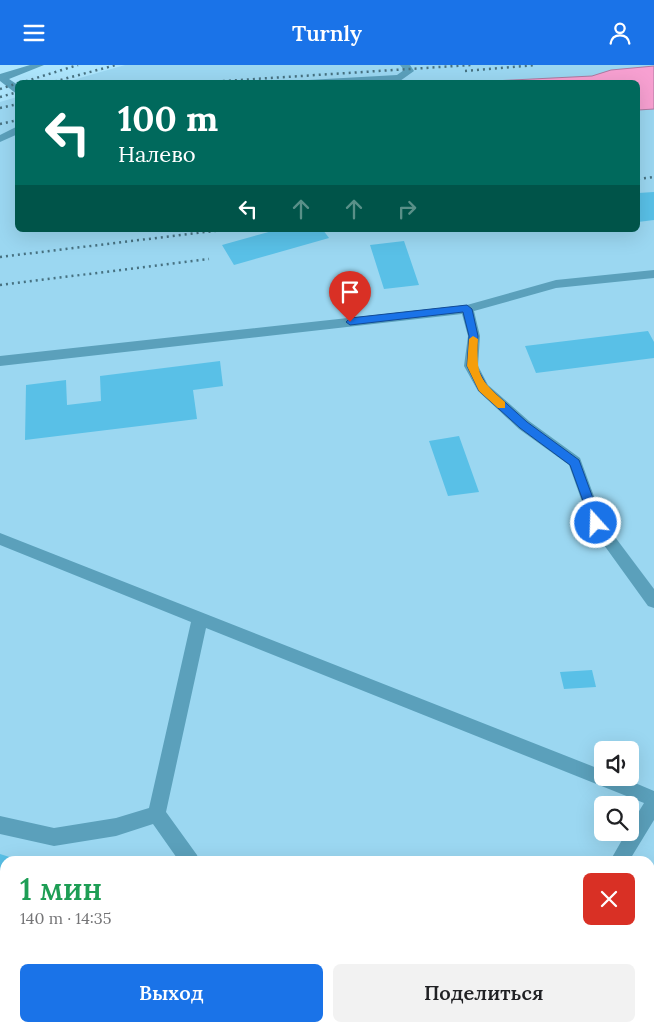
<!DOCTYPE html>
<html lang="ru">
<head>
<meta charset="utf-8">
<style>
	:root { --surface:#fff; --page:#f2f2f2; --text:#202124; --muted:#757577; --accent:#1a73e8 }
	body { margin:0; font-family:Lora,serif; background:var(--page); color:var(--text); height:100vh; display:flex; flex-direction:column; font-size:19px; white-space:nowrap }
	* { box-sizing:border-box; margin:0 }
	p { font-size:16px; color:var(--muted) }
	.icon { flex:none; width:28px; height:28px; fill:none; stroke:currentColor; stroke-width:2; stroke-linecap:round; stroke-linejoin:round }
	.map { position:relative; flex:1; overflow:hidden }
	.sheet { position:absolute; left:0px; top:791px; width:655px; height:176px; display:flex; flex-direction:column; background:var(--surface); border-radius:15px 15px 0 0; box-shadow:0 5px 20px #0002 }
	.sheet>* { flex:none }
	.banner { position:absolute; left:15px; top:15px; width:625px; height:152px; border-radius:8px; box-shadow:0 5px 20px #0002; background:#00695c; color:#fff; overflow:hidden }
	.fabs { position:absolute; left:594px; top:676px; display:grid; gap:10px }
	.fabs a { display:grid; place-items:center; width:45px; height:45px; border-radius:8px; background:var(--surface); box-shadow:0 5px 20px #0002; font-size:25px }
	.pin { position:absolute; display:grid; place-items:center; width:42px; height:42px; color:#fff; margin:-51px -21px; border-radius:50% 50% 50% 0; rotate:-45deg; box-shadow:0 0 5px #0007 }
	.pin .icon { rotate:45deg }
	.me { position:absolute; width:55px; margin:-28px; rotate:340deg; stroke-linejoin:round; filter:drop-shadow(0 0 4px #0008) }
	.turn { display:flex; align-items:center; gap:18px; height:105px; padding:0 20px; font-size:22px }
	.turn .icon { width:65px; height:65px; stroke-width:2.5 }
	.turn b { display:block; font-size:35px; line-height:42px }
	.lanes { display:flex; align-items:center; height:48px; padding:0 20px; background:#0003; justify-content:center; gap:25px; direction:ltr }
	.lanes .off { opacity:.35 }
	.round { display:grid; place-items:center; flex:none; width:52px; height:52px; border-radius:8px; background:var(--page) }
	.summary { display:flex; align-items:center; justify-content:space-between; height:85px; padding:0 20px }
	h1 { font-size:30px; font-weight:600; line-height:38px; color:#1e9e55 }
	.cta { display:flex; gap:10px; margin-top:auto; padding:10px 20px }
	.cta a { flex:1; height:58px; border-radius:8px; background:var(--accent); color:#fff; font-size:20px; font-weight:600; line-height:58px; text-align:center }
	.cta a+a { background:var(--page); color:var(--text) }
	header { display:flex; justify-content:space-between; align-items:center; height:65px; padding:0 20px; background:var(--accent); color:#fff; font-size:22px; font-weight:600 }
	.map>svg:first-child { display:block }
	.built { fill:#9bd7f1; fill-rule:evenodd }
	.water { fill:#f7a0d1; stroke:#ad7aa0 }
	.building { fill:#59c0e7 }
	.lines { fill:none; stroke-linecap:round; stroke-linejoin:round }
	.minor { fill:#5ba0bb; fill-rule:evenodd }
	.rail { stroke:#477181; stroke-width:2.5; stroke-dasharray:2 4; stroke-linecap:butt }
	.route { fill:#1a73e8; stroke:#114b97 }
	.slow { fill:#f59e0b }
</style>
</head>
<body>
<header><svg class="icon" aria-label="menu" viewBox="0 0 24 24"><path d="M4 6h16M4 12h16M4 18h16"/></svg>Turnly<svg class="icon" aria-label="person" viewBox="0 0 24 24"><circle cx="12" cy="8" r="4"/><path d="M4 21q1-7 8-7t8 7"/></svg></header>
<div class="map">
<svg width="654" height="967" viewBox="0 0 654 967">
	<rect width="100%" height="100%" fill="#aee6fd"/>
	<path class="built" d="M125,0H654V967H0V37L17,32L18,165H638V18L66,17ZM602,685H630V712H602ZM602,740H630V768H602ZM5,796H650V962H5Z"/>
	<path class="water" d="M654,1V44L638,45V18L473,17L592,11L611,5Z"/>
	<path class="building" d="M654,127V155L638,157V128Z
		M276,165H323L329,173L234,200L222,180Z
		M404,176L419,220L384,224L370,180Z
		M648,266L654,277V293L536,308L525,281Z
		M220,296L223,321L193,325L197,354L25,375L26,320L66,315L67,340L101,336L100,311Z
		M459,371L479,427L448,431L429,376Z
		M592,605L596,622L564,624L560,607Z
		M0,789L22,796H5V808L0,806Z
		M5,888V962H183L182,967L0,966V902Z"/>
	<g class="lines">
		<path class="minor" d="M30,0H44L9,14L18,20V30L0,16V9Z
			M400,0H410L414,6L400,16L303,18L308,15L397,10L404,5Z
			M18,61V69L0,77V70Z
			M654,205V213L556,223L474,246L480,271L478,301L488,320L529,356L580,393L603,456L654,524V543L648,541L591,462L569,400L519,364L478,326L464,301L468,271L462,249L0,301V291L467,240L556,215Z
			M0,468L602,705V712H621L654,726V755L629,796H610L626,768H630V761L644,738L206,563L166,747L197,790L199,796H179L153,759L116,771L54,781L0,769V751L54,763L116,753L149,743L191,557L0,480Z
			M296,962H319L321,967H298Z
			M500,962H523L521,967H498Z"/>
		<path class="rail" d="M465,6L536,0
			M20,18L78,0
			M49,18L116,0
			M193,18L471,0
			M0,24L18,18
			M0,32L18,27
			M0,43L18,39
			M0,59L18,55
			M638,114L654,112
			M0,192L222,165
			M0,220L209,194"/>
	</g>
	<path class="route" d="M467,240L472,244L478,271L476,301L487,321L527,357L579,395L602,458L600,461L596,462L591,458L570,400L520,363L479,326L467,301L469,271L463,247L350,260L346,257L350,253Z"/>
	<path class="slow" d="M473,271L478,274C476,310 479,314 505,337V343H498L479,326L467,301L469,274Z"/>
</svg>
<div class="fabs">
<a><svg class="icon" aria-label="sound" viewBox="0 0 24 24"><path d="M4 9h4l5-4v14l-5-4H4zM17 9q2 3 0 6"/></svg></a>
<a><svg class="icon" aria-label="search" viewBox="0 0 24 24"><circle cx="10" cy="10" r="6"/><path d="M15 15l6 6"/></svg></a>
</div>
<div class="pin" style="left:350px;top:257px;background:#d93025"><svg class="icon" aria-label="arrive" viewBox="0 0 24 24"><path d="M6 21V4h12l-3 4 3 4H6"/></svg></div>
<svg class="me" style="left:596px;top:458px" viewBox="-20 -20 40 40"><circle r="17" fill="#1a73e8" stroke="#fff" stroke-width="3"/><path d="M0-11L8 9 0 5-8 9z" fill="#fff"/></svg>
<div class="banner">
<div class="turn"><svg class="icon" aria-label="left" viewBox="0 0 24 24"><path d="M17 20v-9H6M10 6l-5 5 5 5"/></svg><div><b>100 m</b>Налево</div></div>
<div class="lanes"><svg class="icon" aria-label="left" viewBox="0 0 24 24"><path d="M17 20v-9H6M10 6l-5 5 5 5"/></svg><svg class="icon off" aria-label="ahead" viewBox="0 0 24 24"><path d="M12 20V5M6 11l6-6 6 6"/></svg><svg class="icon off" aria-label="ahead" viewBox="0 0 24 24"><path d="M12 20V5M6 11l6-6 6 6"/></svg><svg class="icon off" aria-label="right" viewBox="0 0 24 24"><path d="M7 20v-9h11M14 6l5 5-5 5"/></svg></div>
</div>
<section class="sheet">
<div class="summary"><div><h1>1 мин</h1><p>140 m · 14:35</p></div><a class="round" style="background:#d93025;color:#fff"><svg class="icon" aria-label="close" viewBox="0 0 24 24"><path d="M6 6l12 12M18 6L6 18"/></svg></a></div>
<div class="cta"><a>Выход</a><a>Поделиться</a></div>
</section>
</div>
</body>
</html>
